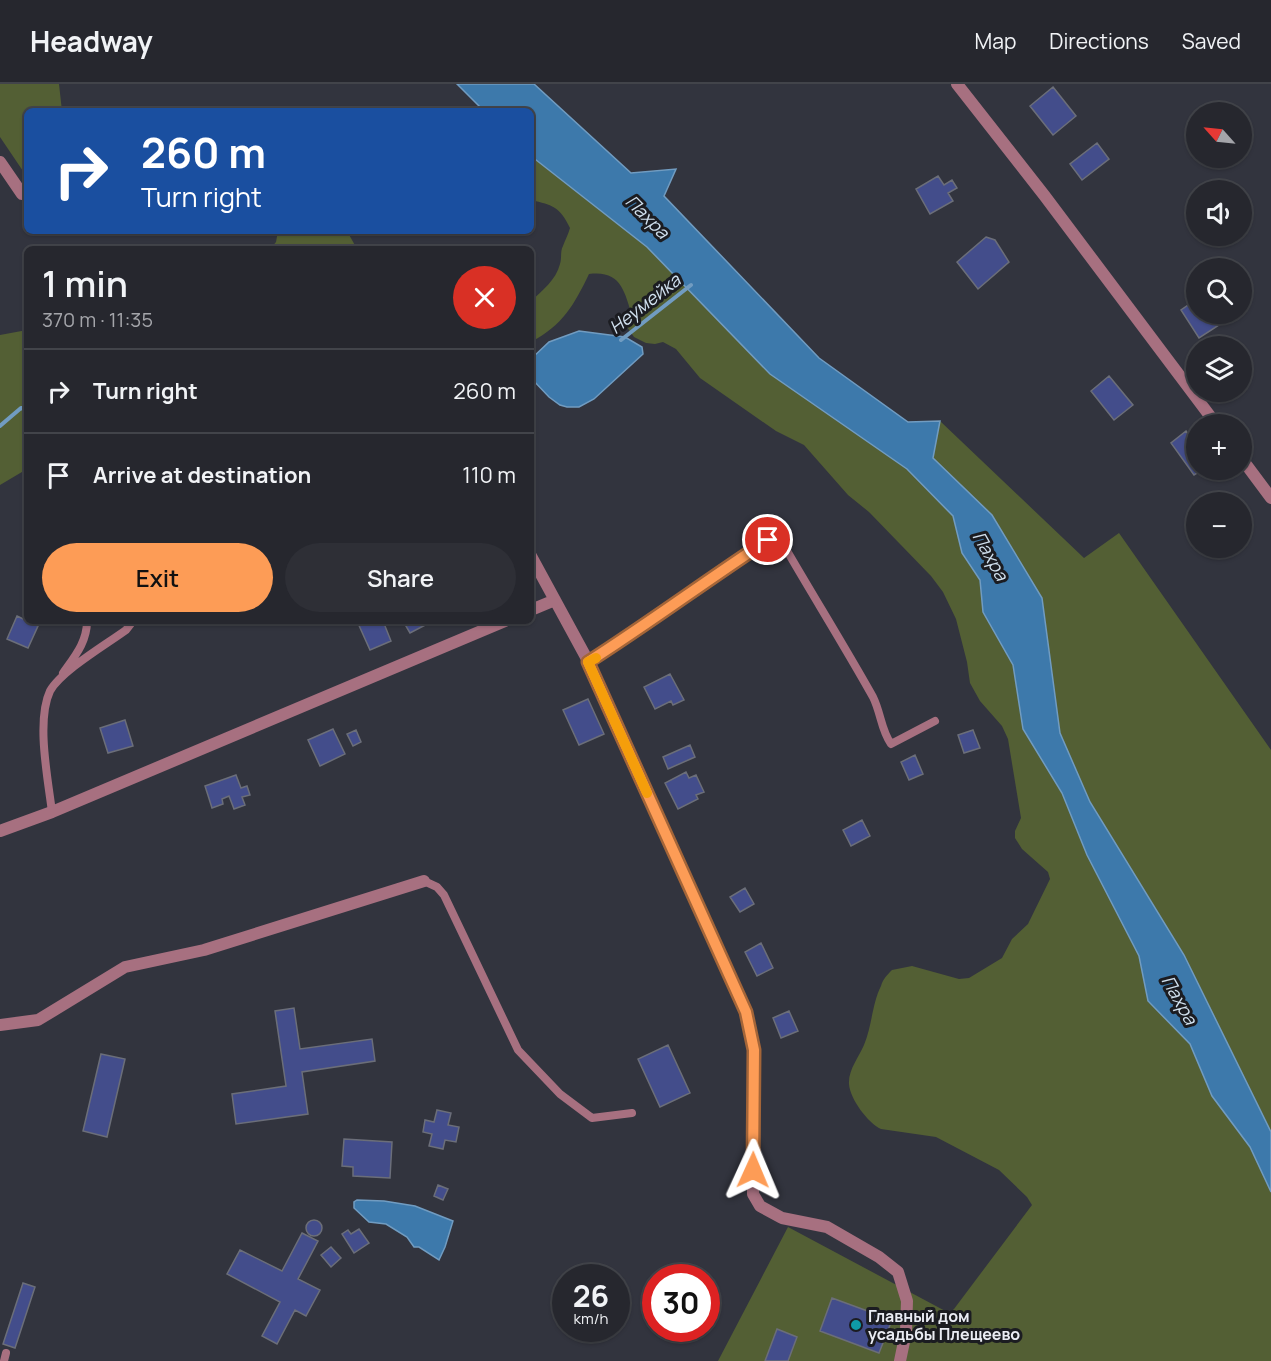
<!DOCTYPE html>
<html lang="en">
<head>
<meta charset="utf-8">
<style>
	:root { --surface:#26272e; --page:#2e2f36; --text:#f1f3f6; --muted:#a4a5aa; --line:#42444a; --accent:#fd9c56 }
	body { margin:0; font-family:Manrope,sans-serif; background:var(--page); color:var(--text); height:100vh; display:flex; flex-direction:column; font-size:22px; white-space:nowrap }
	* { box-sizing:border-box; margin:0 }
	p { font-size:20px; color:var(--muted) }
	.icon { flex:none; width:33px; height:33px; fill:none; stroke:currentColor; stroke-width:2; stroke-linecap:round; stroke-linejoin:round }
	.map { position:relative; flex:1; overflow:hidden }
	.side { position:absolute; left:24px; top:162px; width:510px; height:378px; display:flex; flex-direction:column; background:var(--surface); border-radius:9px; box-shadow:0 2px 4px #0004,0 0 0 2px var(--line) }
	.side>* { flex:none }
	.hud { position:absolute; left:24px; top:24px; width:510px; height:126px; border-radius:9px; box-shadow:0 2px 4px #0004,0 0 0 2px var(--line); background:#1a4fa0; color:#fff; overflow:hidden }
	.needle { width:39px; rotate:297deg }
	.controls { position:absolute; left:1186px; top:18px; display:grid; gap:12px }
	.controls a { display:grid; place-items:center; width:66px; height:66px; border-radius:50%; background:var(--surface); box-shadow:0 2px 4px #0004,0 0 0 2px var(--line); font-size:30px }
	.speed { position:absolute; left:552px; top:1180px; display:flex; gap:12px; font-size:30px; font-weight:700; text-align:center }
	.speed>* { display:grid; place-content:center; width:78px; height:78px; border-radius:50%; background:var(--surface); box-shadow:0 2px 4px #0004,0 0 0 2px var(--line); line-height:1 }
	.speed small { font-size:15px; font-weight:400 }
	.speed .limit { border:9px solid #d22; background:#fff; color:#111 }
	.pin { position:absolute; display:grid; place-items:center; width:51px; height:51px; color:#fff; margin:-26px; border:3px solid #fff; border-radius:50%; box-shadow:0 2px 6px #0007 }
	.me { position:absolute; width:66px; margin:-33px; rotate:1deg; stroke-linejoin:round; filter:drop-shadow(0 0 4px #0008) }
	.turn { display:flex; align-items:center; gap:21px; height:126px; padding:0 18px; font-size:27px }
	.turn .icon { width:78px; height:78px; stroke-width:2.5 }
	.turn b { display:block; font-size:42px; line-height:51px }
	.round { display:grid; place-items:center; flex:none; width:63px; height:63px; border-radius:32px; background:var(--page) }
	.summary { display:flex; align-items:center; justify-content:space-between; height:102px; padding:0 18px }
	h1 { font-size:36px; font-weight:600; line-height:45px }
	.primary-button { display:flex; gap:12px; margin-top:auto; padding:12px 18px }
	.primary-button a { flex:1; height:69px; border-radius:36px; background:var(--accent); color:#111; font-size:24px; font-weight:600; line-height:69px; text-align:center }
	.primary-button a+a { background:var(--page); color:var(--text) }
	ul { padding:0; list-style:none }
	li { display:flex; align-items:center; gap:18px; height:84px; padding:0 18px; border-top:2px solid var(--line) }
	li div { flex:1 }
	li b { display:block; font-size:22px }
	li em { font-style:normal }
	header { display:flex; align-items:center; gap:36px; box-sizing:border-box; height:84px; padding:0 30px; background:var(--surface); border-bottom:2px solid var(--line) }
	header strong { font-size:28px }
	nav { display:flex; gap:33px; margin-inline-start:auto; font-size:21px }
	.map>svg:first-child { display:block }
	.green { fill:#535f34 }
	.water { fill:#3d79ab; stroke:#719cc1; stroke-width:1.5 }
	.lines { fill:none; stroke-linecap:round; stroke-linejoin:round }
	.stream { stroke:#719cc1; stroke-width:4 }
	.building { fill:#434d8b; stroke:#6b6e79; stroke-width:1.5 }
	.service { stroke:#a77080; stroke-width:8 }
	.minor { stroke:#a77080; stroke-width:12 }
	.route-casing { stroke:#a46538; stroke-width:15 }
	.route { stroke:#fd9c56; stroke-width:10 }
	.slow { stroke:#f59e0b; stroke-width:10 }
	.culture-dot { fill:#0f9aa8; stroke:#1b1c21; stroke-width:2 }
	.labels { text-anchor:middle; stroke-width:6; stroke-linejoin:round; paint-order:stroke }
	.poi-label { font-size:16px; font-weight:bold; fill:#eaecf3; stroke:#1b1c21; text-anchor:start }
	.water-label { font-size:18px; font-style:italic; fill:#d1e1ef; stroke:#1b1c21 }
</style>
</head>
<body>
<header>
<strong>Headway</strong>
<nav><a>Map</a><a>Directions</a><a>Saved</a></nav>
</header>
<div class="map">
<svg width="1271" height="1277" viewBox="0 0 1271 1277">
	<rect width="100%" height="100%" fill="#32343e"/>
	<path class="green" d="M0,0H59L62,27H27V93L0,53Z
		M531,72L647,163L848,343L907,385L953,432L962,469L980,496L983,528L1013,581L1023,645L1062,709L1087,771L1139,872L1148,917L1190,960L1212,1012L1250,1063L1271,1108V1277H718L788,1143L949,1229L954,1225L1032,1121L1027,1113L999,1086L936,1053L881,1045C868,1039 850,1015 849,1000C848,986 859,973 864,961C872,942 872,920 881,902C883,895 887,891 892,886L912,882L959,895L969,894L1002,874L1012,855L1028,840L1050,795L1048,788L1022,765L1015,754V747L1021,734L1008,655L1002,642L980,617L970,599L967,578L956,535L943,508L931,492L869,428L848,411L804,361L776,347L700,294L676,265L663,258L655,260L646,259L634,253L627,243L632,231C624,207 621,186 589,190C574,221 563,241 531,258V217C542,207 556,196 560,180C562,174 560,167 563,162C565,156 568,151 570,144C560,123 553,121 531,116Z
		M278,147H347L357,165H270L276,158Z
		M27,246V385L0,401V251Z
		M940,337L1084,474L1119,449L1271,666V1048L1184,871L1090,718L1060,649L1042,514L933,374Z"/>
	<path class="water" d="M457,0H534L631,89L676,85L664,112L819,274L908,338L940,337L933,374L992,431L1042,514L1060,649L1090,718L1184,871L1271,1048V1108L1250,1063L1212,1012L1190,960L1148,917L1139,872L1087,771L1062,709L1023,645L1013,581L983,528L980,496L962,469L953,432L907,385L770,290L647,163L531,72V27H484Z
		M579,247L625,253L642,263L643,270L594,315L579,323H567L560,321L549,313L531,294V275L549,258Z
		M357,1116L384,1117L415,1122L453,1137L445,1163L439,1176L419,1163H414L407,1153L386,1140L369,1138L354,1124V1118Z"/>
	<g class="lines">
		<path class="stream" d="M621,256L691,201
			M0,342L21,324L27,326"/>
	</g>
	<path class="building" d="M1053,3L1076,32L1053,51L1030,22Z
		M1097,59L1109,75L1082,96L1070,80Z
		M938,92L944,101L952,96L957,104L948,109L953,117L930,130L916,105Z
		M986,153L995,156L1009,178L978,205L957,178Z
		M1197,215V230H1236L1199,254L1181,226Z
		M1109,292L1133,321L1114,336L1091,307Z
		M1186,347L1197,363V386H1202L1194,391L1171,359Z
		M17,532L38,542L28,564L7,555Z
		M357,537H383L391,557L370,566Z
		M403,537H433L410,549Z
		M670,590L684,616L673,621L671,617L655,625L644,603Z
		M588,615L604,650L579,661L563,626Z
		M125,636L133,662L108,669L100,644Z
		M333,645L345,670L320,682L308,656Z
		M356,646L361,658L353,662L347,650Z
		M973,646L980,664L964,669L958,651Z
		M690,661L695,673L668,685L663,673Z
		M915,671L923,690L909,696L901,678Z
		M686,688L689,694L696,691L704,708L696,711L698,715L678,725L665,699Z
		M236,691L241,704L247,702L250,711L242,713L245,721L234,725L229,712L222,715L223,720L212,724L205,702Z
		M862,736L870,752L851,762L843,746Z
		M745,804L754,820L740,828L730,813Z
		M761,859L773,884L757,892L745,868Z
		M294,924L300,965L372,955L375,977L302,988L308,1030L236,1040L232,1010L286,1002L275,927Z
		M789,927L798,947L781,954L773,934Z
		M668,961L690,1009L660,1023L638,975Z
		M101,970L125,975L107,1053L83,1047Z
		M437,1026L451,1029L448,1041L459,1043L456,1058L445,1056L443,1065L429,1062L432,1050L423,1048L425,1036L434,1038Z
		M344,1055L392,1058L390,1094L353,1092V1083L342,1082Z
		M438,1101L448,1105L443,1116L434,1112Z
		M306 1144a8 8 0 1 1 16 0a8 8 0 1 1-16 0Z
		M359,1145L369,1159L354,1169L342,1150L348,1146L351,1150Z
		M302,1149L318,1157L298,1195L320,1206L306,1232L295,1226L277,1260L262,1252L280,1218L227,1190L240,1166L282,1187Z
		M331,1163L341,1174L331,1183L321,1171Z
		M23,1199L35,1203L15,1264L3,1260Z
		M832,1214L892,1236L879,1269L820,1247Z
		M777,1245L797,1253L788,1277H765Z"/>
	<g class="lines">
		<path class="service" d="M588,578C649,539 707,496 768,456L777,457L786,465C815,515 845,563 873,613C881,629 881,646 891,660L935,637
			M63,589C75,572 87,558 87,537
			M52,728C48,695 36,637 50,607C61,587 107,560 126,546L133,537
			M424,797L437,803L444,811L518,966L560,1010L592,1034L632,1029
			M4,1277L6,1269"/>
		<path class="minor" d="M957,0L1044,111L1216,340
			M0,78L22,110H27
			M1242,375L1271,414
			M531,472L587,575L746,929L754,966L753,1110L760,1122L782,1134L827,1143L879,1173L898,1188L907,1217L906,1248L900,1277
			M531,526L555,516
			M0,747L52,728L505,537
			M0,941L38,936L125,883L204,866L424,797"/>
	</g>
	<g class="lines">
		<g class="route-casing">
			<path id="route" d="M753,1086L754,966L746,928L588,578C649,539 707,496 768,456"/>
		</g>
		<use href="#route" class="route"/>
		<path class="slow" d="M596,574L588,578L647,709"/>
	</g>
	<circle class="culture-dot" cx="856" cy="1241" r="6"/>
	<g class="labels">
		<g class="poi-label">
			<text x="868" y="1238">Главный дом<tspan x="868" dy="18">усадьбы Плещеево</tspan></text>
		</g>
		<g class="water-label">
			<text transform="translate(647 133) rotate(45)" y="6">Пахра</text>
			<text transform="translate(645 220) rotate(-38)" y="6">Неумейка</text>
			<text transform="translate(990 472) rotate(61)" y="6">Пахра</text>
			<text transform="translate(1179 916) rotate(61)" y="6">Пахра</text>
		</g>
	</g>
</svg>
<div class="controls">
<a><svg class="needle" viewBox="-14 -14 28 28"><path d="M0-13l5 13h-10z" fill="#e53935"/><path d="M0 13l5-13h-10z" fill="#a4a5aa"/></svg></a>
<a><svg class="icon" aria-label="sound" viewBox="0 0 24 24"><path d="M4 9h4l5-4v14l-5-4H4zM17 9q2 3 0 6"/></svg></a>
<a><svg class="icon" aria-label="search" viewBox="0 0 24 24"><circle cx="10" cy="10" r="6"/><path d="M15 15l6 6"/></svg></a>
<a><svg class="icon" aria-label="layers" viewBox="0 0 24 24"><path d="M12 4l9 5-9 5-9-5zM3 14l9 5 9-5"/></svg></a>
<a>+</a>
<a>−</a>
</div>
<div class="speed"><div>26<small>km/h</small></div><div class="limit">30</div></div>
<div class="pin" style="left:768px;top:456px;background:#d93025"><svg class="icon" aria-label="arrive" viewBox="0 0 24 24"><path d="M6 21V4h12l-3 4 3 4H6"/></svg></div>
<svg class="me" style="left:753px;top:1086px" viewBox="-20 -20 40 40"><path d="M0-17L14 15 0 8-14 15z" fill="#fd9c56" stroke="#fff" stroke-width="4"/></svg>
<div class="hud">
<div class="turn"><svg class="icon" aria-label="right" viewBox="0 0 24 24"><path d="M7 20v-9h11M14 6l5 5-5 5"/></svg><div><b>260 m</b>Turn right</div></div>
</div>
<section class="side">
<div class="summary"><div><h1>1 min</h1><p>370 m · 11:35</p></div><a class="round" style="background:#d93025;color:#fff"><svg class="icon" aria-label="close" viewBox="0 0 24 24"><path d="M6 6l12 12M18 6L6 18"/></svg></a></div>
<ul>
<li><svg class="icon" aria-label="right" viewBox="0 0 24 24"><path d="M7 20v-9h11M14 6l5 5-5 5"/></svg><div><b>Turn right</b></div><em>260 m</em></li>
<li><svg class="icon" aria-label="arrive" viewBox="0 0 24 24"><path d="M6 21V4h12l-3 4 3 4H6"/></svg><div><b>Arrive at destination</b></div><em>110 m</em></li>
</ul>
<div class="primary-button"><a>Exit</a><a>Share</a></div>
</section>
</div>
</body>
</html>
